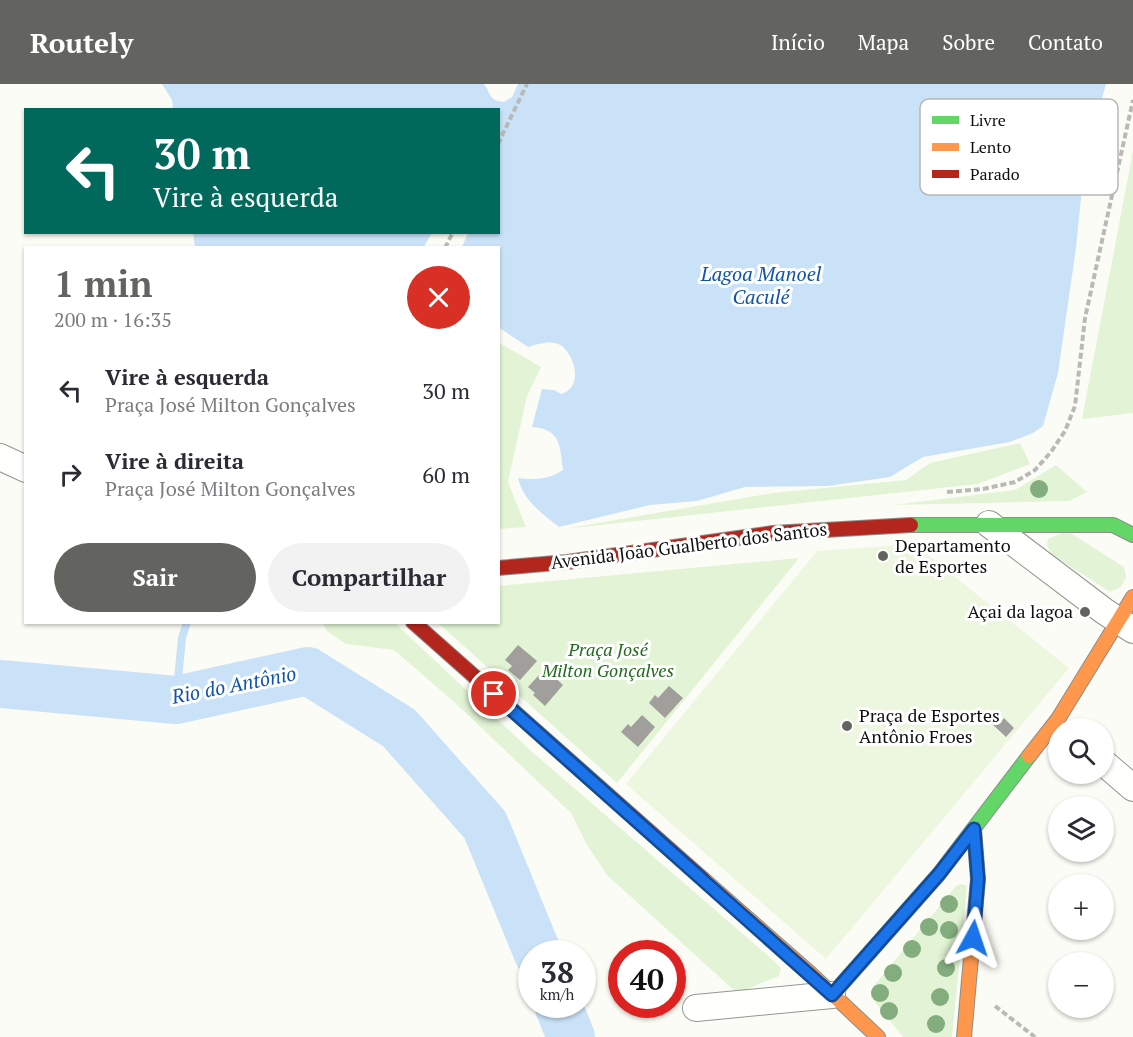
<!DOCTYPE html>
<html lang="pt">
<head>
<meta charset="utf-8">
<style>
	:root { --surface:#fff; --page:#f2f2f3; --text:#2b2b33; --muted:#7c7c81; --accent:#636360 }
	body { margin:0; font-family:"PT Serif",serif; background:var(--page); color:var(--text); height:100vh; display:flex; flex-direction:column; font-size:22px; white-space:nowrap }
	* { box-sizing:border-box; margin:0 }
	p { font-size:20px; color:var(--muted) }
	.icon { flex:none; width:33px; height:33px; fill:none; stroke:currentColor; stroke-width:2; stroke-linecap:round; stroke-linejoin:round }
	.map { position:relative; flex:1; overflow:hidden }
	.panel { position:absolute; left:24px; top:162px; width:476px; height:378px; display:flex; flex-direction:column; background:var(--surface); border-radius:0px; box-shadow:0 2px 4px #0004 }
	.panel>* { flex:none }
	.guide { position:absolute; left:24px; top:24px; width:476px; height:126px; border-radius:0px; box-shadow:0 2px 4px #0004; background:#00695c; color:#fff; overflow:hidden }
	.buttons { position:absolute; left:1048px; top:634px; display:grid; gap:12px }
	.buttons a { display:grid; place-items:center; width:66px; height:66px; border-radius:50%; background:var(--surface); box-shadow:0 2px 4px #0004; font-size:30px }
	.speed { position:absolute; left:518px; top:856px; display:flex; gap:12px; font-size:30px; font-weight:700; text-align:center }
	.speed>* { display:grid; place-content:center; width:78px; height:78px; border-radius:50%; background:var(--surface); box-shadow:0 2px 4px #0004; line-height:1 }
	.speed small { font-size:15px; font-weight:400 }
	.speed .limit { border:9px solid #d22; background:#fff; color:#111 }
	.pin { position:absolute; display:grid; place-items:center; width:51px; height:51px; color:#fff; margin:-26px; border:3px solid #fff; border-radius:50%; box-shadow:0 2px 6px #0007 }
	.me { position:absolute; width:66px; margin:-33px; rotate:5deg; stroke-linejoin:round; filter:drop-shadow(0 0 4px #0008) }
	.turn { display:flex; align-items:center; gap:21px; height:126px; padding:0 30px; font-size:27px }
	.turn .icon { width:78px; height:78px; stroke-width:2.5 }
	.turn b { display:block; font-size:42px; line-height:51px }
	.round { display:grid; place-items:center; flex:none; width:63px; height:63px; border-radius:32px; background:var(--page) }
	.headline { display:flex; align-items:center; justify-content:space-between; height:102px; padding:0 30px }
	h1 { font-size:36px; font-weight:600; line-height:45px; color:var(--accent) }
	.action { display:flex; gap:12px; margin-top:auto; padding:12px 30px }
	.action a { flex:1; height:69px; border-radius:36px; background:var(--accent); color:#fff; font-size:24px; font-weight:600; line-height:69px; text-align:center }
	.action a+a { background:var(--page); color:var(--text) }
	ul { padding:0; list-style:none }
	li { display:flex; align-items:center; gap:18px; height:84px; padding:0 30px }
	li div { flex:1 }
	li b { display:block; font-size:22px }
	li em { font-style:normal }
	header { display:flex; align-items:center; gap:36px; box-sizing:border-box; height:84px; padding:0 30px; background:var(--accent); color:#fff }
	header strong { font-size:28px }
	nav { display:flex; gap:33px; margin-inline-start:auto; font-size:21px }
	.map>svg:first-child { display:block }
	.green { fill:#e2f4d5 }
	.pitch { fill:#edf7df }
	.water { fill:#cae2f8 }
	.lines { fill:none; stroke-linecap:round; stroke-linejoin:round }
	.stream { stroke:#cae2f8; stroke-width:8 }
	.river { stroke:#cae2f8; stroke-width:48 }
	.building { fill:#a09f9b }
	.street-casing { stroke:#969694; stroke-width:28 }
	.fast-casing { stroke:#8d8d8a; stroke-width:16 }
	.slow-casing { stroke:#8d8d8a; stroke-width:16 }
	.jam-casing { stroke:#8d8d8a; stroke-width:16 }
	.path { stroke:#b9b9b8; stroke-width:4; stroke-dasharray:6 3; stroke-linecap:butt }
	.street { stroke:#fffffe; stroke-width:26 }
	.fast { stroke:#63d668; stroke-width:14 }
	.slow { stroke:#ff974d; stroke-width:14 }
	.jam { stroke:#b3261e; stroke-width:14 }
	.tree { fill:#84ad7e }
	.route-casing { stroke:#114b97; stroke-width:15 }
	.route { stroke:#1a73e8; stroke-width:10 }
	.poi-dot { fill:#636360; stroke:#fff; stroke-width:2 }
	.labels { text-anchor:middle; stroke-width:6; stroke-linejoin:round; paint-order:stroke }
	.street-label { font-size:18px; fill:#101010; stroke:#fff }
	.poi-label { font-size:18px; fill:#101010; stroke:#fff; text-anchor:start }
	.park-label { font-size:18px; font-style:italic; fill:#226d1c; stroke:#fff }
	.water-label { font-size:20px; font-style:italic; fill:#1153aa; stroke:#fff }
	.key { fill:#fff; stroke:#b7b7b7; stroke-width:1.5 }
	.key-label { font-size:16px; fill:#101010 }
</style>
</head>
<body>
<header>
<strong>Routely</strong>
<nav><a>Início</a><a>Mapa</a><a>Sobre</a><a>Contato</a></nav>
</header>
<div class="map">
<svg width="1133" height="953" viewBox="0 0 1133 953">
	<rect width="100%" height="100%" fill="#fcfcf6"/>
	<path class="green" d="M1133,67V329L1082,335Z
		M498,258L541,283L527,312L508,398L526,443L498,445Z
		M1020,359L1030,380L978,400L563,445L773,409L906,396L930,379Z
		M1056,381L1087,408L1069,417L894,421L1015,406Z
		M1067,447L1124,483L1126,493L1121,503L1110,508L1051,470L1047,461L1048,455Z
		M799,474L617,699L438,539L498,538V502Z
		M323,539H395L530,666L774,877L781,884L779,892L737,909L607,791L587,761L571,729L453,617L394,566L346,560L327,547Z
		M961,800L967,802L952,953H903L871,913L873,903L956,802Z"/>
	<path class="pitch" d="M914,460L1069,584L826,875L626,700L817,467Z"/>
	<path class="water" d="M162,0H484C492,11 488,16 504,18L512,13L518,0H1106L1085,74L1076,164L1058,289L1043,342L1033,349L1010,358L923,373L890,393L828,402L745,403L697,417L650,421L559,443C541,429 523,416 518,394C535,396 548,396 563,386C560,362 561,345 532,343L542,305L554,306L561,310C583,304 576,274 562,262C553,255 538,260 528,263L498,243V164L462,163L468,149L498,148V26L173,25L172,16Z
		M193,149V148L432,149L423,164L195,163Z"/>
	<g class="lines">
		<path class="stream" d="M176,616L182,554L187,538"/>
		<path class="river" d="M0,600L176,616L308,587L399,644L485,741L538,870
			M558,921L571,953"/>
	</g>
	<path class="building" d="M518,561L537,577L520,596L508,586L512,582L505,576Z
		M548,587L563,601L545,622L533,611L535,609L528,603L539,591L543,594Z
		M669,602L683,614L665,634L649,619L655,611L658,614Z
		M642,631L655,643L638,663L621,648L628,640L631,643Z
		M996,633L1001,638L1004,634L1014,644L1006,653L991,639Z"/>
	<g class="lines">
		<g class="street-casing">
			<path id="street" d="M0,373L26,385
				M989,440L1104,527L1133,546
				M1104,679L1133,704
				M696,924L832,911"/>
		</g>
		<g class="fast-casing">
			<path id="fast" d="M911,441H1113L1133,451
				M832,911L939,790L1029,672"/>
		</g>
		<g class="slow-casing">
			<path id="slow" d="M1029,672L1058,635L1133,513
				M703,795L811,890L878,953
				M964,953L978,795L974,745"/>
		</g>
		<g class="jam-casing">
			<path id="jam" d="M498,484L567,478L773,449L911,441
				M413,538L703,795"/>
		</g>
		<path class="path" d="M498,60L527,0
			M445,164L453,148
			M947,408L983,405L1015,398L1035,386L1051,368L1065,347L1075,322L1085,234L1133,16
			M995,922L1035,953"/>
		<use href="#street" class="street"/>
		<use href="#fast" class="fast"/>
		<use href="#slow" class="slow"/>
		<use href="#jam" class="jam"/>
	</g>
	<g class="tree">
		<circle cx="1039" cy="405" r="9"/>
		<circle cx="949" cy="820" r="9"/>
		<circle cx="929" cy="843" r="9"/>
		<circle cx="949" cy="846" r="9"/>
		<circle cx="912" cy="865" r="9"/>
		<circle cx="946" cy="884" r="9"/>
		<circle cx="893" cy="889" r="9"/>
		<circle cx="880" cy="909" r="9"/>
		<circle cx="940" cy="913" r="9"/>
		<circle cx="889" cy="927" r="9"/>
		<circle cx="936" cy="940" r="9"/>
	</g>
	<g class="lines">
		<g class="route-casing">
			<path id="route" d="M494,610L832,911L939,790L974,745L978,795L973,854"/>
		</g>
		<use href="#route" class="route"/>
	</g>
	<g class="poi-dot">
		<circle cx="883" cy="472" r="6"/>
		<circle cx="1085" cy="528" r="6"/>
		<circle cx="847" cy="642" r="6"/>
	</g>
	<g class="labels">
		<g class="street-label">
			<text transform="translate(689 462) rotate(-7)" y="6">Avenida João Gualberto dos Santos</text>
		</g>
		<g class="poi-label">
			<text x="895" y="468">Departamento<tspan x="895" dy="21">de Esportes</tspan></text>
			<text x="1073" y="534" text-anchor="end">Açai da lagoa</text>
			<text x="859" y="638">Praça de Esportes<tspan x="859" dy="21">Antônio Froes</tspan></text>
		</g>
		<g class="park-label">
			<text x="608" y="572">Praça José<tspan x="608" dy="21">Milton Gonçalves</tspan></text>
		</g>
		<g class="water-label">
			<text x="761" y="197">Lagoa Manoel<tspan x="761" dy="23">Caculé</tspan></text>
			<text transform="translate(234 601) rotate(-11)" y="7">Rio do Antônio</text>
		</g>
	</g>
	<rect x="920" y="15" width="198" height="96" rx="9" class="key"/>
	<rect x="932" y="32" width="27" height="8" fill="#63d668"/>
	<rect x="932" y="59" width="27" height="8" fill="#ff974d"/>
	<rect x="932" y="86" width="27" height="8" fill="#b3261e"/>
	<g class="key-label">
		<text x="970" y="42">Livre</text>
		<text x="970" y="69">Lento</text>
		<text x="970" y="96">Parado</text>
	</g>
</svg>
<div class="buttons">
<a><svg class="icon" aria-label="search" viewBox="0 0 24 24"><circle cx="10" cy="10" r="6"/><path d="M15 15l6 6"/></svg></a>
<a><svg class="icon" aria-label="layers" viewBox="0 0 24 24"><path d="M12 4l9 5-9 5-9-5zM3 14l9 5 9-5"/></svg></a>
<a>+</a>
<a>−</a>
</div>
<div class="speed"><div>38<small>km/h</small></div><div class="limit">40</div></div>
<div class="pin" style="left:494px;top:610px;background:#d93025"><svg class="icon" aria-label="arrive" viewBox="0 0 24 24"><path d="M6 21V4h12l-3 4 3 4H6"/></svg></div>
<svg class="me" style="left:973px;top:854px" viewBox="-20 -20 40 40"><path d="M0-17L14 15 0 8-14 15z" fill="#1a73e8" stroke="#fff" stroke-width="4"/></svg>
<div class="guide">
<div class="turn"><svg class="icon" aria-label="left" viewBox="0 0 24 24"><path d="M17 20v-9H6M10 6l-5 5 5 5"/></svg><div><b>30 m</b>Vire à esquerda</div></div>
</div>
<section class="panel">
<div class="headline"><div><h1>1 min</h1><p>200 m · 16:35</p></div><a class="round" style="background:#d93025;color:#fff"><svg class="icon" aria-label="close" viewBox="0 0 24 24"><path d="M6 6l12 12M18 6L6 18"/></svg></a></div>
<ul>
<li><svg class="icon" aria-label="left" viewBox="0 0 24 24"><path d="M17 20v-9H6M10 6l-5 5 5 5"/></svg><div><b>Vire à esquerda</b><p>Praça José Milton Gonçalves</p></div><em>30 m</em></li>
<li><svg class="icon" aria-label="right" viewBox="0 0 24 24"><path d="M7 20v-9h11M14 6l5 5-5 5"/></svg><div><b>Vire à direita</b><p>Praça José Milton Gonçalves</p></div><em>60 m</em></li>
</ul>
<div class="action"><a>Sair</a><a>Compartilhar</a></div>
</section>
</div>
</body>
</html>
